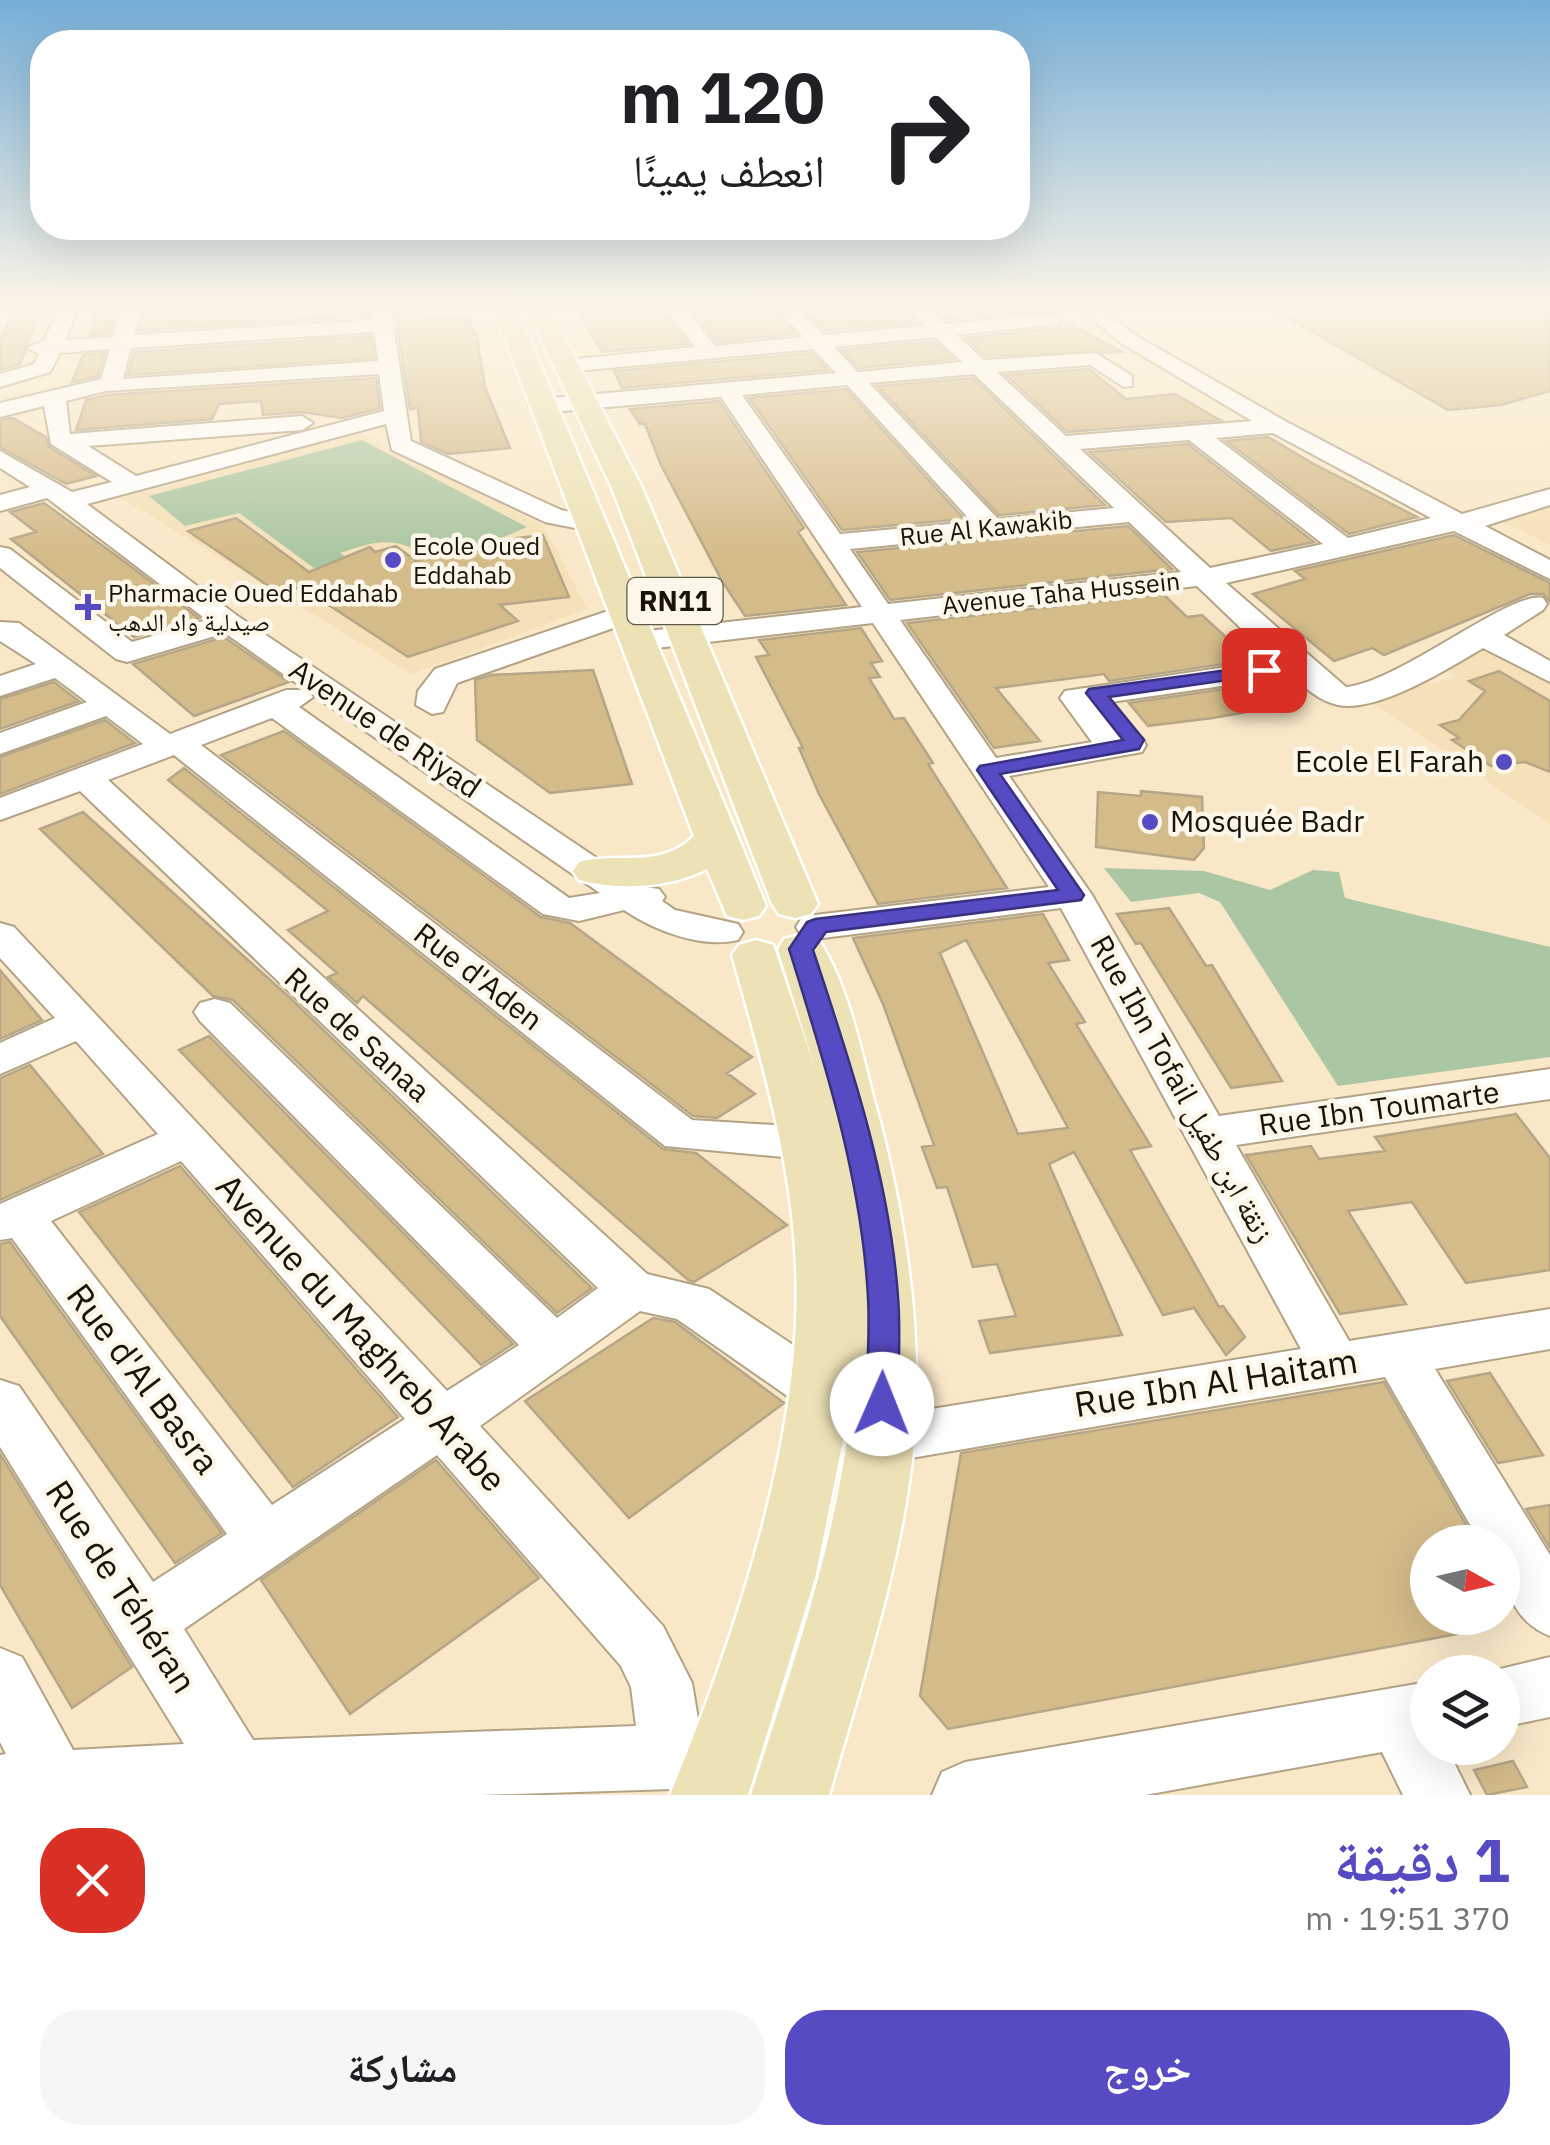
<!DOCTYPE html>
<html lang="ar">
<head>
<meta charset="utf-8">
<style>
	:root { --surface:#fff; --page:#f6f6f6; --text:#202124; --muted:#757577; --accent:#574bc3 }
	body { margin:0; font-family:"IBM Plex Sans","Noto Naskh Arabic",sans-serif; background:var(--page); color:var(--text); direction:rtl; height:100vh; display:flex; flex-direction:column; font-size:38px; white-space:nowrap }
	* { box-sizing:border-box; margin:0 }
	p { font-size:32px; color:var(--muted) }
	.icon { flex:none; width:55px; height:55px; fill:none; stroke:currentColor; stroke-width:2; stroke-linecap:round; stroke-linejoin:round }
	.map { position:relative; height:1795px; overflow:hidden; direction:ltr }
	.sheet { display:flex; flex-direction:column; background:var(--surface); flex:1 }
	.sheet>* { flex:none }
	.top-card { position:absolute; left:30px; top:30px; width:1000px; height:210px; border-radius:40px; box-shadow:0 10px 40px #0002; direction:rtl; background:#fff; color:var(--text); overflow:hidden }
	.needle { width:65px; rotate:98deg }
	.fabs { position:absolute; left:1410px; top:1525px; display:grid; gap:20px }
	.fabs a { display:grid; place-items:center; width:110px; height:110px; border-radius:50%; background:var(--surface); box-shadow:0 10px 40px #0002; font-size:50px }
	.pin { position:absolute; display:grid; place-items:center; width:85px; height:85px; color:#fff; margin:-42px; border-radius:20px; box-shadow:0 5px 15px #0006 }
	.me { position:absolute; width:110px; margin:-55px; rotate:1deg; stroke-linejoin:round; filter:drop-shadow(0 0 8px #0008) }
	.turn { display:flex; align-items:center; gap:35px; height:210px; padding:0 40px; font-size:45px }
	.turn .icon { width:130px; height:130px; stroke-width:2.5 }
	.turn b { display:block; font-size:70px; line-height:85px }
	.round { display:grid; place-items:center; flex:none; width:105px; height:105px; border-radius:40px; background:var(--page) }
	.overview { display:flex; align-items:center; justify-content:space-between; height:170px; padding:0 40px }
	h1 { font-size:60px; font-weight:700; line-height:75px; color:var(--accent) }
	.button { display:flex; gap:20px; margin-top:auto; padding:20px 40px }
	.button a { flex:1; height:115px; border-radius:40px; background:var(--accent); color:#fff; font-size:40px; font-weight:700; line-height:115px; text-align:center }
	.button a+a { background:var(--page); color:var(--text) }
	.map>svg:first-child { display:block }
	.built { fill:#f5e1b9 }
	.green { fill:#abc6a2 }
	.building { fill:#d4bb8a; stroke:#b6a687; stroke-width:2.5; fill-rule:evenodd }
	.lines { fill:none; stroke-linecap:round; stroke-linejoin:round }
	.minor-casing { stroke:#b3a385; stroke-width:4 }
	.major-casing { stroke:#fff; stroke-width:5 }
	.minor { fill:#fff; fill-rule:evenodd }
	.major { fill:#ede2b6; fill-rule:evenodd }
	.route { fill:#574bc3; stroke:#39317f; stroke-width:2.5 }
	.poi-dot { fill:#574bc3; stroke:#fdf7ea; stroke-width:4 }
	.labels { text-anchor:middle; stroke-width:9; stroke-linejoin:round; paint-order:stroke }
	.far-street-label { font-size:25px; fill:#191308; stroke:#fdf7ea }
	.far-poi-label { font-size:25px; fill:#191308; stroke:#fdf7ea; text-anchor:start }
	.shield { fill:#fdf7ea; stroke:#5d574c; stroke-width:2.5 }
	.shield-label { font-size:28px; font-weight:bold; fill:#191308 }
	.street-label { font-size:30px; fill:#191308; stroke:#fdf7ea }
	.poi-label { font-size:30px; fill:#191308; stroke:#fdf7ea; text-anchor:end }
	.near-street-label { font-size:35px; fill:#191308; stroke:#fdf7ea }
</style>
</head>
<body>
<div class="map">
<svg width="1550" height="1795" viewBox="0 0 1550 1795">
	<rect width="100%" height="100%" fill="#f9e8c8"/>
	<path class="built" d="M361,433L544,526L587,609L412,674L121,498Z
		M1550,497V545L1493,517Z
		M1488,642L1550,678V824L1367,699L1413,677L1431,684L1457,677L1438,661Z"/>
	<path class="green" d="M362,440L527,527L485,545H453L423,554C393,535 372,542 340,553L367,572L333,582L239,513L185,526L149,496Z
		M1104,868L1204,871L1270,890L1313,870L1339,872L1345,898L1550,947V1057L1338,1086L1220,902L1199,893L1131,902Z"/>
	<path class="building" d="M16,305H42L20,364L0,370V341Z
		M98,305H118L110,333L90,335Z
		M145,305H366L368,316L139,331Z
		M394,305H425L429,319L468,318L477,337L485,387L510,448L448,454L421,442L418,408L410,409Z
		M574,305H659L688,344L602,352Z
		M687,305H771L795,334L717,342Z
		M800,305H893L916,323L825,331Z
		M930,305H1033L1043,311L946,320Z
		M1266,305H1550V391L1501,405L1448,410Z
		M1062,321L1122,352L985,356L966,338L1058,328Z
		M371,336L374,358L128,375L134,352Z
		M934,341L953,359L859,368L842,350Z
		M105,353L98,376L72,382L83,355Z
		M812,353L828,370L622,388L614,371Z
		M1089,369L1126,399L1175,394L1220,420L1067,432L1006,375Z
		M376,378L380,408L342,418L302,412L263,415L261,401L219,404L212,419L76,430L86,400L106,395Z
		M973,378L1105,505L999,515L877,386Z
		M846,389L964,519L842,530L749,398Z
		M719,401L804,528L798,532L846,605L745,616L722,581L661,465L645,424H640L630,409Z
		M13,418L46,437L49,447L96,476L66,484L0,447V420Z
		M1268,437L1312,463L1417,517L1349,534L1226,441Z
		M1188,444L1314,542L1271,551L1231,518L1166,522L1089,452Z
		M44,503L125,562L199,618L134,637L11,539L36,532L10,512Z
		M236,518L309,572L370,547L375,552L396,546L416,561L439,553L501,549L517,538L543,535L569,597L500,605L518,621L408,657L301,587L280,594L188,531Z
		M1128,526L1172,569L890,600L857,552Z
		M1454,535L1550,583V602L1543,594H1530L1384,655L1372,648L1334,661L1253,594L1305,579L1295,571Z
		M1163,594L1187,617L1202,615L1251,660L1109,681L1104,674L996,688L1040,741L994,748L907,623Z
		M861,628L882,661L871,663L880,677L869,678L894,719L904,718L933,763L928,764L1007,888L878,904L819,794L799,748H803L756,657L769,655L759,640Z
		M224,637L289,682L194,716L133,664Z
		M593,670L632,784L550,793L477,740L475,680L491,675Z
		M1499,671L1550,701V772L1525,762L1491,766L1452,740L1459,738L1440,725L1459,720L1485,691L1469,681Z
		M54,682L79,701L0,729V699Z
		M1274,682L1291,698L1280,700L1286,705L1213,718L1148,726L1129,703Z
		M105,720L135,743L0,794V757Z
		M284,731L541,917L570,923L752,1057L727,1073L755,1094L717,1118L693,1116L221,755Z
		M184,768L663,1149L696,1153L787,1225L694,1282L688,1280L363,996L357,1003L328,977L337,973L288,930L328,911L168,780Z
		M1141,791L1202,797L1204,848L1194,860L1096,847L1098,792L1141,796Z
		M83,812L288,996L592,1288L557,1313L233,1000L213,996L40,829Z
		M1169,908L1206,966L1212,965L1282,1081L1231,1088L1141,943L1136,944L1117,914Z
		M1043,914L1069,960L1048,963L1085,1022L1076,1024L1151,1146L1130,1150L1219,1307L1223,1306L1245,1337L1226,1355L1194,1308L1163,1315L1074,1152L1049,1164L1122,1335L990,1353L979,1321L1016,1316L997,1264L973,1267L947,1187L937,1188L922,1147L934,1145L883,1004L853,938ZM966,940L1068,1128L1018,1134L940,953Z
		M0,970L42,1020L0,1039Z
		M209,1036L513,1344L481,1365L179,1050Z
		M30,1065L103,1154L0,1200V1078Z
		M1516,1114L1550,1158V1270L1466,1283L1412,1202L1348,1211L1406,1304L1340,1314L1246,1155L1311,1146L1319,1159L1385,1151L1375,1137Z
		M180,1166L398,1417L293,1487L79,1212Z
		M10,1242L222,1533L175,1563L0,1316V1244Z
		M653,1318L675,1322L784,1403L629,1518L525,1401Z
		M1490,1373L1543,1455L1498,1463L1447,1381Z
		M1384,1382L1476,1542H1428V1618H1483L1484,1629L948,1729L920,1696L961,1453Z
		M0,1454L132,1667L72,1708L0,1585Z
		M436,1460L539,1578L350,1714L261,1580Z
		M1550,1505V1548L1526,1509Z
		M1513,1761L1527,1787L1487,1795L1474,1770Z"/>
	<g class="lines">
		<g class="minor-casing">
			<path id="minor" d="M60,305H80L65,340L113,337L122,305H142L134,335L372,320L370,305H390L411,441L561,510L599,518L603,523L590,531L545,522L392,450L386,424L87,504L239,617L638,886L659,889L665,897L662,901L675,910L738,924L743,932L738,940C702,949 653,930 624,910L579,921L543,914L272,718L201,745L692,1120L805,1127L821,1132L828,1143L821,1154L805,1159L665,1146L174,755L108,780L647,1274L709,1289L841,1377L848,1392L841,1407L822,1414L803,1407L677,1319L640,1311L480,1426L663,1626L692,1683L701,1737L785,1772L795,1795H686L672,1789L481,1795H0V1755L6,1754L0,1742V1648L22,1657L73,1750L184,1744L0,1447V1380L19,1386L153,1582L227,1534L12,1238L0,1240V1204L158,1134L76,1041L0,1074V1043L55,1018L0,958V923L14,927L447,1391L519,1345L200,1021L194,1012L200,1003L215,999L230,1003L557,1318L598,1288L80,791L0,820V798L143,744L106,716L0,754V733L87,702L55,678L0,696V676L36,664L0,641V622L19,623L170,734L286,690H306L225,633L127,662L116,659L0,568V547L10,549L132,642L207,620L47,498L0,511V495L30,487L0,468V451L72,492L112,482L51,444L44,406L0,417V403L101,379L110,349L60,353L50,372L0,387V374L34,364L39,354L27,348L44,341ZM374,332L378,361L123,379L131,348ZM379,374L384,411L136,476L88,446L302,430L313,423L302,416L70,434L66,401L105,391ZM309,692L600,893L569,898L299,707L313,697ZM181,1161L405,1419L272,1505L51,1221ZM437,1455L621,1666L631,1687L636,1726L253,1740L184,1629Z
				M663,305H682L715,346L803,337L775,305H795L824,335L924,326L904,305H924L945,324L1051,314L1058,316V324L957,335L984,360L1096,353L1132,376V386L1124,387L1090,365L997,372L1066,436L1252,421L1121,343L1074,305H1095L1135,335L1285,421L1462,514L1550,489V505L1485,526L1550,560V579L1454,531L1226,583L1346,687C1398,683 1511,590 1543,598L1547,604L1543,610L1504,635L1550,661V682L1483,648C1449,668 1378,713 1338,705C1319,701 1306,688 1292,676L1097,704L1121,737L1142,738L1146,745L1142,752L1009,776L1092,895L1219,1116L1550,1069V1099L1236,1145L1349,1341L1550,1309V1349L1435,1369L1550,1555V1636C1510,1620 1502,1582 1502,1542H1480L1385,1377L882,1463L863,1456L855,1440L863,1424L882,1417L1301,1349L1061,908L815,939L801,935L796,927L801,919L815,915L1049,887L873,623L639,650L624,641L639,632L862,607L721,397L540,413L529,406L540,399L836,373L813,349L565,372L554,366L565,360L695,347ZM935,337L962,362L858,372L834,347ZM974,374L1114,508L998,519L869,383ZM847,385L972,522L840,534L742,395ZM1273,433L1431,518L1348,538L1216,438ZM1189,440L1323,544L1210,568L1080,449ZM1129,522L1181,572L888,604L850,549ZM1197,586L1274,660L1065,691L1060,698L1092,742L996,758L900,620Z
				M626,605L640,614L636,620L457,683L443,712L432,714L416,705L418,691L435,669Z
				M1550,1657V1717L1502,1727V1672H1488Z
				M1428,1682V1748H1447L1470,1795H1403L1382,1752L1145,1795H932L942,1772L965,1762Z"/>
		</g>
		<g class="major-casing">
			<path id="major" d="M492,305H515L738,837L766,906L759,916L743,920L727,916L707,869C668,888 621,891 579,880L573,871L579,862C621,851 660,870 694,836Z
				M525,305H548L642,488L818,904L811,914L795,918L779,914L772,904L612,488Z
				M801,935L818,939C847,982 860,1046 873,1096C904,1207 923,1325 914,1441C903,1562 862,1679 829,1795H751C793,1663 840,1535 852,1396L815,1578L748,1795H670C734,1640 804,1435 796,1267C792,1161 761,1057 732,955L739,945L756,940L773,945L815,1068L778,949L784,939Z"/>
		</g>
		<use href="#minor" class="minor"/>
		<use href="#major" class="major"/>
	</g>
	<linearGradient id="sky" x2="0" y2="1"><stop stop-color="#76aed7"/><stop offset="0.55" stop-color="#fcf5e6"/><stop offset="1" stop-color="#fcf5e6" stop-opacity="0"/></linearGradient>
	<rect width="1550" height="556" fill="url(#sky)"/>
	<path class="route" d="M1264,665L1270,667V674L1109,697L1144,740L1139,749L1000,774L1084,895L1081,900L826,932L813,950C850,1061 890,1180 898,1297C901,1333 898,1369 898,1404L893,1414L882,1418L871,1414L866,1404C867,1369 870,1333 868,1298C862,1180 824,1060 789,949L807,922L815,919L1058,890L977,770L980,766L1123,740L1086,693L1089,689Z"/>
	<g class="poi-dot">
		<circle cx="393" cy="560" r="10"/>
		<path d="M83 592h10v10h10v10h-10v10h-10v-10h-10v-10h10z"/>
		<circle cx="1504" cy="762" r="10"/>
		<circle cx="1150" cy="822" r="10"/>
	</g>
	<g class="labels">
		<g class="far-street-label">
			<text transform="translate(986 528) rotate(-6)" y="9">Rue Al Kawakib</text>
			<text transform="translate(1061 593) rotate(-6)" y="9">Avenue Taha Hussein</text>
		</g>
		<g class="far-poi-label">
			<text x="413" y="555">Ecole Oued<tspan x="413" dy="29">Eddahab</tspan></text>
			<text x="108" y="602">Pharmacie Oued Eddahab<tspan x="108" dy="29">صيدلية واد الدهب</tspan></text>
		</g>
		<rect class="shield" x="627.5" y="578" width="95" height="46" rx="8"/>
		<g class="shield-label">
			<text x="675" y="611">RN11</text>
		</g>
		<g class="street-label">
			<text transform="translate(385 729) rotate(34)" y="10">Avenue de Riyad</text>
			<text transform="translate(478 977) rotate(38)" y="10">Rue d'Aden</text>
			<text transform="translate(357 1035) rotate(42)" y="10">Rue de Sanaa</text>
			<text transform="translate(1182 1089) rotate(61)" y="10">Rue Ibn Tofail زنقة ابن طفيل</text>
			<text transform="translate(1379 1109) rotate(-8)" y="10">Rue Ibn Toumarte</text>
		</g>
		<g class="poi-label">
			<text x="1484" y="772">Ecole El Farah</text>
			<text x="1170" y="832" text-anchor="start">Mosquée Badr</text>
		</g>
		<g class="near-street-label">
			<text transform="translate(361 1333) rotate(48)" y="12">Avenue du Maghreb Arabe</text>
			<text transform="translate(143 1379) rotate(53)" y="12">Rue d'Al Basra</text>
			<text transform="translate(1216 1383) rotate(-9)" y="12">Rue Ibn Al Haitam</text>
			<text transform="translate(121 1587) rotate(57)" y="12">Rue de Téhéran</text>
		</g>
	</g>
</svg>
<div class="fabs">
<a><svg class="needle" viewBox="-14 -14 28 28"><path d="M0-13l5 13h-10z" fill="#e53935"/><path d="M0 13l5-13h-10z" fill="#757577"/></svg></a>
<a><svg class="icon" aria-label="layers" viewBox="0 0 24 24"><path d="M12 4l9 5-9 5-9-5zM3 14l9 5 9-5"/></svg></a>
</div>
<div class="pin" style="left:1264px;top:670px;background:#d93025"><svg class="icon" aria-label="arrive" viewBox="0 0 24 24"><path d="M6 21V4h12l-3 4 3 4H6"/></svg></div>
<svg class="me" style="left:882px;top:1404px" viewBox="-20 -20 40 40"><circle r="19" fill="#fff"/><path d="M0-13L10 11 0 6-10 11z" fill="#574bc3"/></svg>
<div class="top-card">
<div class="turn"><svg class="icon" aria-label="right" viewBox="0 0 24 24"><path d="M7 20v-9h11M14 6l5 5-5 5"/></svg><div><b>120 m</b>انعطف يمينًا</div></div>
</div>
</div>
<section class="sheet">
<div class="overview"><div><h1>1 دقيقة</h1><p>370 m · 19:51</p></div><a class="round" style="background:#d93025;color:#fff"><svg class="icon" aria-label="close" viewBox="0 0 24 24"><path d="M6 6l12 12M18 6L6 18"/></svg></a></div>
<div class="button"><a>خروج</a><a>مشاركة</a></div>
</section>
</body>
</html>
